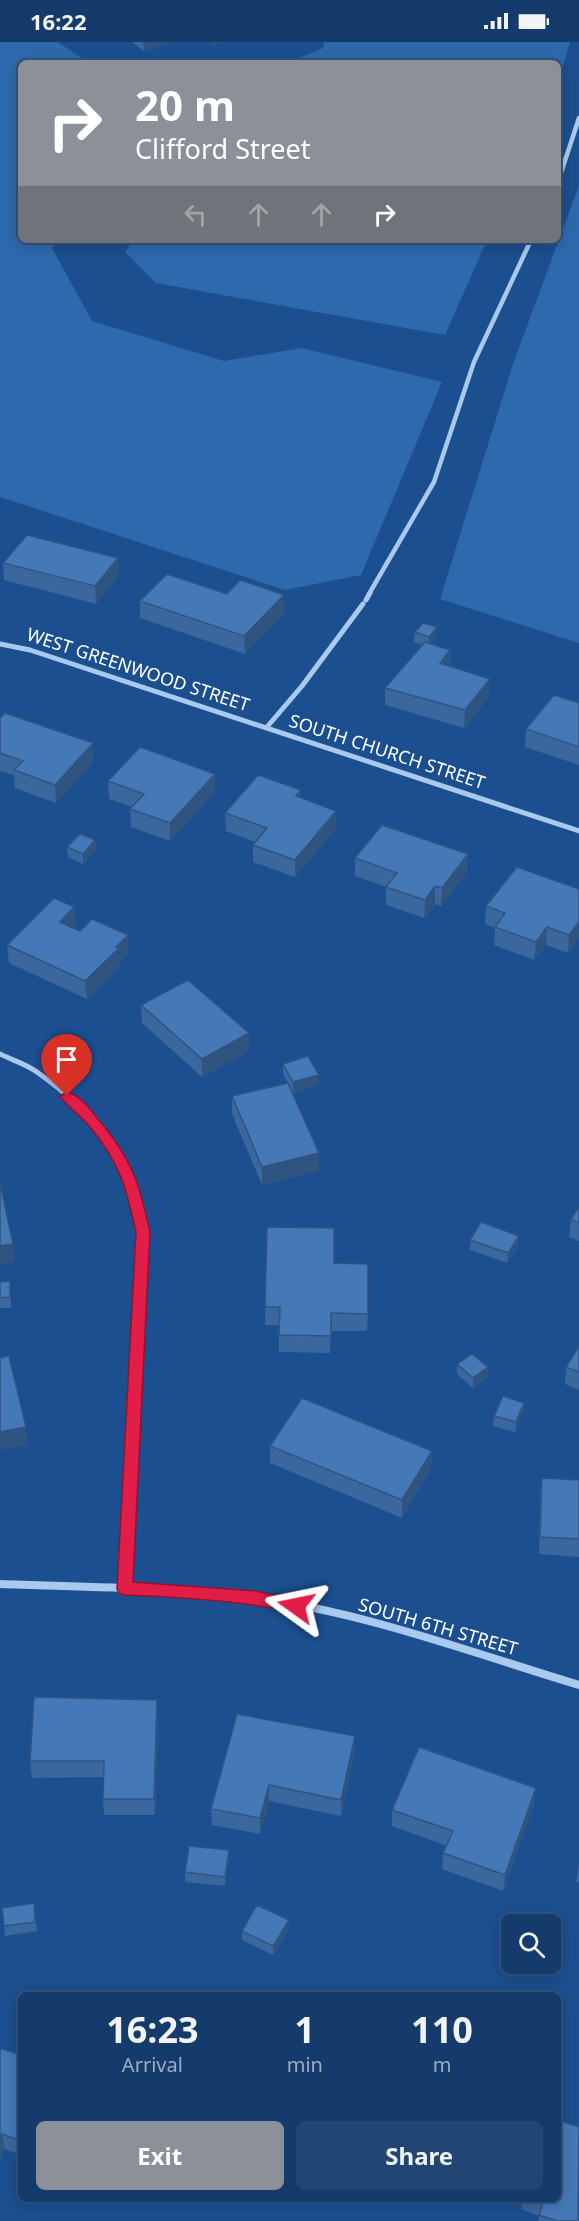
<!DOCTYPE html>
<html lang="en">
<head>
<meta charset="utf-8">
<style>
	:root { --surface:#143b6b; --page:#214673; --text:#f1f3f6; --muted:#9dadc1; --line:#33557e; --accent:#8c9099 }
	body { margin:0; font-family:"Noto Sans",sans-serif; background:var(--page); color:var(--text); height:100vh; display:flex; flex-direction:column; font-size:22px; white-space:nowrap }
	* { box-sizing:border-box; margin:0 }
	p { font-size:20px; color:var(--muted) }
	.icon { flex:none; width:33px; height:33px; fill:none; stroke:currentColor; stroke-width:2; stroke-linecap:round; stroke-linejoin:round }
	.map { position:relative; flex:1; overflow:hidden }
	.drawer { position:absolute; left:18px; top:1950px; width:543px; height:210px; display:flex; flex-direction:column; background:var(--surface); border-radius:9px; box-shadow:0 3px 15px #0003,0 0 0 2px var(--line) }
	.drawer>* { flex:none }
	.guide { position:absolute; left:18px; top:18px; width:543px; height:183px; border-radius:9px; box-shadow:0 3px 15px #0003,0 0 0 2px var(--line); background:#8c9099; color:#fff; overflow:hidden }
	.controls { position:absolute; left:501px; top:1872px; display:grid; gap:12px }
	.controls a { display:grid; place-items:center; width:60px; height:60px; border-radius:9px; background:var(--surface); box-shadow:0 3px 15px #0003,0 0 0 2px var(--line); font-size:30px }
	.pin { position:absolute; display:grid; place-items:center; width:51px; height:51px; color:#fff; margin:-62px -26px; border-radius:50% 50% 50% 0; rotate:-45deg; box-shadow:0 0 6px #0007 }
	.pin .icon { rotate:45deg }
	.me { position:absolute; width:66px; margin:-33px; rotate:282deg; stroke-linejoin:round; filter:drop-shadow(0 0 4px #0008) }
	.turn { display:flex; align-items:center; gap:21px; height:126px; padding:0 18px; font-size:27px }
	.turn .icon { width:78px; height:78px; stroke-width:2.5 }
	.turn b { display:block; font-size:42px; line-height:51px }
	.lanes { display:flex; align-items:center; height:57px; padding:0 18px; background:#0003; justify-content:center; gap:30px; direction:ltr }
	.lanes .off { opacity:.35 }
	.eta { display:flex; justify-content:space-evenly; align-items:center; height:102px; text-align:center }
	.eta b { font-size:36px; font-weight:700; line-height:42px }
	.primary-button { display:flex; gap:12px; margin-top:auto; padding:12px 18px }
	.primary-button a { flex:1; height:69px; border-radius:9px; background:var(--accent); color:#fff; font-size:24px; font-weight:700; line-height:69px; text-align:center }
	.primary-button a+a { background:var(--page); color:var(--text) }
	.status { display:flex; justify-content:space-between; align-items:center; height:42px; padding:0 30px; background:var(--surface); direction:ltr }
	.status svg { height:16px; fill:currentColor }
	.map>svg:first-child { display:block }
	.green { fill:#2e69ad }
	.lines { fill:none; stroke-linecap:round; stroke-linejoin:round }
	.minor-far2 { stroke:#a9c9ee; stroke-width:4.5 }
	.minor-far1 { stroke:#a9c9ee; stroke-width:5 }
	.minor { stroke:#a9c9ee; stroke-width:8 }
	.wall { fill:#3a679d }
	.shaded-wall { fill:#305480 }
	.building { fill:#4478b7; stroke:#305480; stroke-width:1.5 }
	.route { fill:#e11d48; stroke:#92132f; stroke-width:1.5 }
	.labels { text-anchor:middle; stroke-width:5; stroke-linejoin:round; paint-order:stroke }
	.street-label { font-size:18px; fill:#fff; stroke:#1b4f8f }
</style>
</head>
<body>
<div class="status"><b>16:22</b><svg viewBox="0 0 49 12"><path d="M0 12V9h3v3zM5 12V6h3v6zM10 12V3h3v9zM15 12V0h3v12zM26 1h20v11H26zM47 4h2v5h-2z"/></svg></div>
<div class="map">
<svg width="579" height="2179" viewBox="0 0 579 2179">
	<rect width="100%" height="100%" fill="#1b4f8f"/>
	<path class="green" d="M0,0H58L88,21H21V198H57L52,206L92,279L224,319L302,306L442,340L361,533L285,548L0,455Z
		M324,0H570L558,40V21H287L323,6Z
		M579,144V601L440,557L514,319Z
		M134,198H487L445,293L156,241L125,210Z"/>
	<g class="lines">
		<path class="minor-far2" d="M558,140L579,76
			M369,552L434,440L474,320L531,198"/>
		<path class="minor-far1" d="M366,558L370,551
			M0,602L30,608L579,789
			M267,685L302,644L363,562
			M0,1012C12,1018 26,1022 37,1030C91,1068 137,1122 143,1190C145,1214 140,1240 139,1263"/>
		<path class="minor" d="M0,1542C85,1545 170,1545 254,1556C361,1569 476,1612 579,1643
			M124,1547L139,1262"/>
	</g>
	<path class="wall" d="M132,0H173L144,9Z
		M3,521L119,533L96,562L4,538Z
		M140,559L285,571L245,612L140,576Z
		M415,590L436,595L431,602L450,608L449,624L489,655L464,686L385,663V646L422,603L414,600Z
		M579,661V723L525,705L526,687Z
		M0,676L94,719L56,761L15,746L14,733L0,729Z
		M108,739L215,750L170,799L131,785L130,767L132,765L109,757Z
		M301,756L336,769V786L295,835L253,820V803L255,800L226,789L225,771Z
		M95,798L96,809L83,822L68,815L67,805Z
		M355,816L467,830L441,864L435,862L424,876L386,863V845L355,834Z
		M579,847V896L568,911L546,903L534,918L494,903L495,886L485,882L486,864Z
		M76,883L73,886L129,911L120,920V924L87,957L9,921L7,903Z
		M141,963L249,991V1009L202,1035L142,981Z
		M283,1022L319,1043L293,1051L283,1032Z
		M232,1054L319,1111V1128L262,1143L232,1072Z
		M579,1165V1199L569,1195L571,1177Z
		M470,1198L518,1204L507,1221L470,1208Z
		M334,1221L368,1272L367,1289H331L330,1311L279,1310V1283H265V1265Z
		M0,1240L11,1249V1266H0Z
		M579,1304V1348L565,1342L566,1325Z
		M457,1322L488,1325V1335L473,1346L457,1332Z
		M524,1361L523,1371L515,1390L493,1384L494,1374Z
		M270,1404L432,1409L431,1427L402,1476L270,1421Z
		M542,1436L579,1438V1515L539,1512L540,1453Z
		M157,1658L158,1675L155,1773H104L103,1757V1735L32,1736L30,1719Z
		M237,1672L354,1711L341,1774L269,1759L260,1792L212,1783L211,1767Z
		M534,1762L503,1849L442,1827L443,1811L447,1804L392,1784V1768Z
		M229,1808V1818L225,1844L185,1840V1830Z
		M579,1822V1840H576Z
		M34,1861L37,1889L5,1894L4,1884Z
		M289,1887L273,1913L242,1898V1889Z
		M0,2006L21,2013V2113L5,2107L0,2118Z
		M523,2157H558L579,2179H538L539,2174L521,2167Z"/>
	<path class="shaded-wall" d="M143,0H173L144,9Z
		M211,0H224L211,4Z
		M118,516L119,533L96,562L95,544Z
		M284,553L285,571L245,612L244,594Z
		M437,585L436,595L428,605L429,595Z
		M450,608L449,626L440,621Z
		M490,637L489,655L464,686L465,668Z
		M93,701L94,719L56,761L55,743Z
		M215,732V750L170,799V781Z
		M301,748V766L296,754Z
		M336,769V786L295,835V818Z
		M95,798L96,809L83,822V812Z
		M468,812L467,830L441,864L442,846Z
		M435,844V862L424,876L425,858Z
		M74,865L76,883L61,897L60,880Z
		M579,880V896L568,911L569,893Z
		M547,885L546,903L534,918L536,900Z
		M128,893L129,911L120,920V924L87,957L85,939Z
		M249,991V1009L202,1035V1017Z
		M319,1033V1043L293,1051V1040Z
		M319,1111V1128L262,1143V1125Z
		M519,1194L518,1204L507,1221L508,1211Z
		M13,1202L15,1220L0,1223V1204Z
		M488,1325V1335L473,1346V1336Z
		M524,1361L523,1371L515,1390L516,1380Z
		M26,1385L27,1403L0,1408V1390Z
		M432,1409L431,1427L402,1476V1458Z
		M157,1658L158,1675L155,1773L154,1757Z
		M355,1694L354,1711L341,1774V1758Z
		M269,1743V1759L260,1792V1776Z
		M536,1746L534,1762L503,1849L505,1833Z
		M229,1808V1818L225,1844V1835Z
		M289,1878V1887L273,1913V1904Z
		M2,2092L5,2107L0,2118V2097Z"/>
	<path class="building" d="M27,493L118,516L95,544L3,521Z
		M167,532L227,552L240,538L284,553L244,594L140,559Z
		M423,581L437,585L429,595L415,590Z
		M425,600L450,608L440,621L490,637L465,668L385,646Z
		M554,653L579,661V705L526,687Z
		M5,671L93,701L55,743L14,728L23,719L0,711V676Z
		M140,705L215,732L170,781L130,767L144,752L108,739Z
		M258,733L301,748L296,754L336,769L295,818L253,803L267,786L225,771Z
		M382,783L468,812L442,846L435,844L425,858L386,845L397,831L355,816Z
		M80,792L95,798L83,812L67,805Z
		M517,825L579,847V880L569,893L547,885L536,900L495,885L505,871L486,864Z
		M54,856L74,865L60,880L80,889L92,877L128,893L116,905L119,906L85,939L7,903Z
		M188,938L249,991L202,1017L141,963Z
		M308,1014L319,1033L293,1040L283,1022Z
		M288,1041L319,1111L262,1125L232,1054Z
		M0,1141L13,1202L0,1204Z
		M579,1165V1181L571,1177Z
		M481,1180L519,1194L508,1211L470,1198Z
		M267,1185L334,1186V1221L368,1222V1272L331,1271V1294L279,1293L280,1265H265Z
		M10,1239V1255L0,1256V1240Z
		M579,1304V1330L566,1325Z
		M472,1312L488,1325L473,1336L457,1322Z
		M9,1314L26,1385L0,1390V1316Z
		M503,1354L524,1361L516,1380L494,1374Z
		M302,1356L432,1409L402,1458L270,1404Z
		M542,1436L579,1438V1497L540,1495Z
		M34,1655L157,1658L154,1757H103L104,1719H30Z
		M237,1672L355,1694L341,1758L269,1743L260,1776L211,1767Z
		M419,1705L536,1746L505,1833L443,1811L453,1789L392,1768Z
		M189,1804L229,1808L225,1835L185,1830Z
		M34,1861L35,1880L4,1884L2,1866Z
		M257,1863L289,1878L273,1904L242,1889Z
		M0,2006L21,2013V2099L2,2092L0,2097Z
		M558,2078L579,2085L578,2179H557L539,2173L543,2160L535,2157H558Z"/>
	<path class="route" d="M67,1050C80,1053 90,1067 98,1077C132,1117 139,1140 150,1190L133,1540L256,1549L302,1559L304,1564L302,1569L296,1570C239,1559 182,1555 124,1553L119,1551L117,1547L136,1190C126,1145 120,1121 90,1085C81,1074 68,1065 60,1054Z"/>
	<g class="labels">
		<g class="street-label">
			<text transform="translate(138 628) rotate(18)" y="6">WEST GREENWOOD STREET</text>
			<text transform="translate(387 710) rotate(18)" y="6">SOUTH CHURCH STREET</text>
			<text transform="translate(438 1585) rotate(16)" y="6">SOUTH 6TH STREET</text>
		</g>
	</g>
</svg>
<div class="controls">
<a><svg class="icon" aria-label="search" viewBox="0 0 24 24"><circle cx="10" cy="10" r="6"/><path d="M15 15l6 6"/></svg></a>
</div>
<div class="pin" style="left:67px;top:1054px;background:#d93025"><svg class="icon" aria-label="arrive" viewBox="0 0 24 24"><path d="M6 21V4h12l-3 4 3 4H6"/></svg></div>
<svg class="me" style="left:296px;top:1564px" viewBox="-20 -20 40 40"><path d="M0-17L14 15 0 8-14 15z" fill="#e11d48" stroke="#fff" stroke-width="4"/></svg>
<div class="guide">
<div class="turn"><svg class="icon" aria-label="right" viewBox="0 0 24 24"><path d="M7 20v-9h11M14 6l5 5-5 5"/></svg><div><b>20 m</b>Clifford Street</div></div>
<div class="lanes"><svg class="icon off" aria-label="left" viewBox="0 0 24 24"><path d="M17 20v-9H6M10 6l-5 5 5 5"/></svg><svg class="icon off" aria-label="ahead" viewBox="0 0 24 24"><path d="M12 20V5M6 11l6-6 6 6"/></svg><svg class="icon off" aria-label="ahead" viewBox="0 0 24 24"><path d="M12 20V5M6 11l6-6 6 6"/></svg><svg class="icon" aria-label="right" viewBox="0 0 24 24"><path d="M7 20v-9h11M14 6l5 5-5 5"/></svg></div>
</div>
<section class="drawer">
<div class="eta">
<div><b>16:23</b><p>Arrival</p></div>
<div><b>1</b><p>min</p></div>
<div><b>110</b><p>m</p></div>
</div>
<div class="primary-button"><a>Exit</a><a>Share</a></div>
</section>
</div>
</body>
</html>
